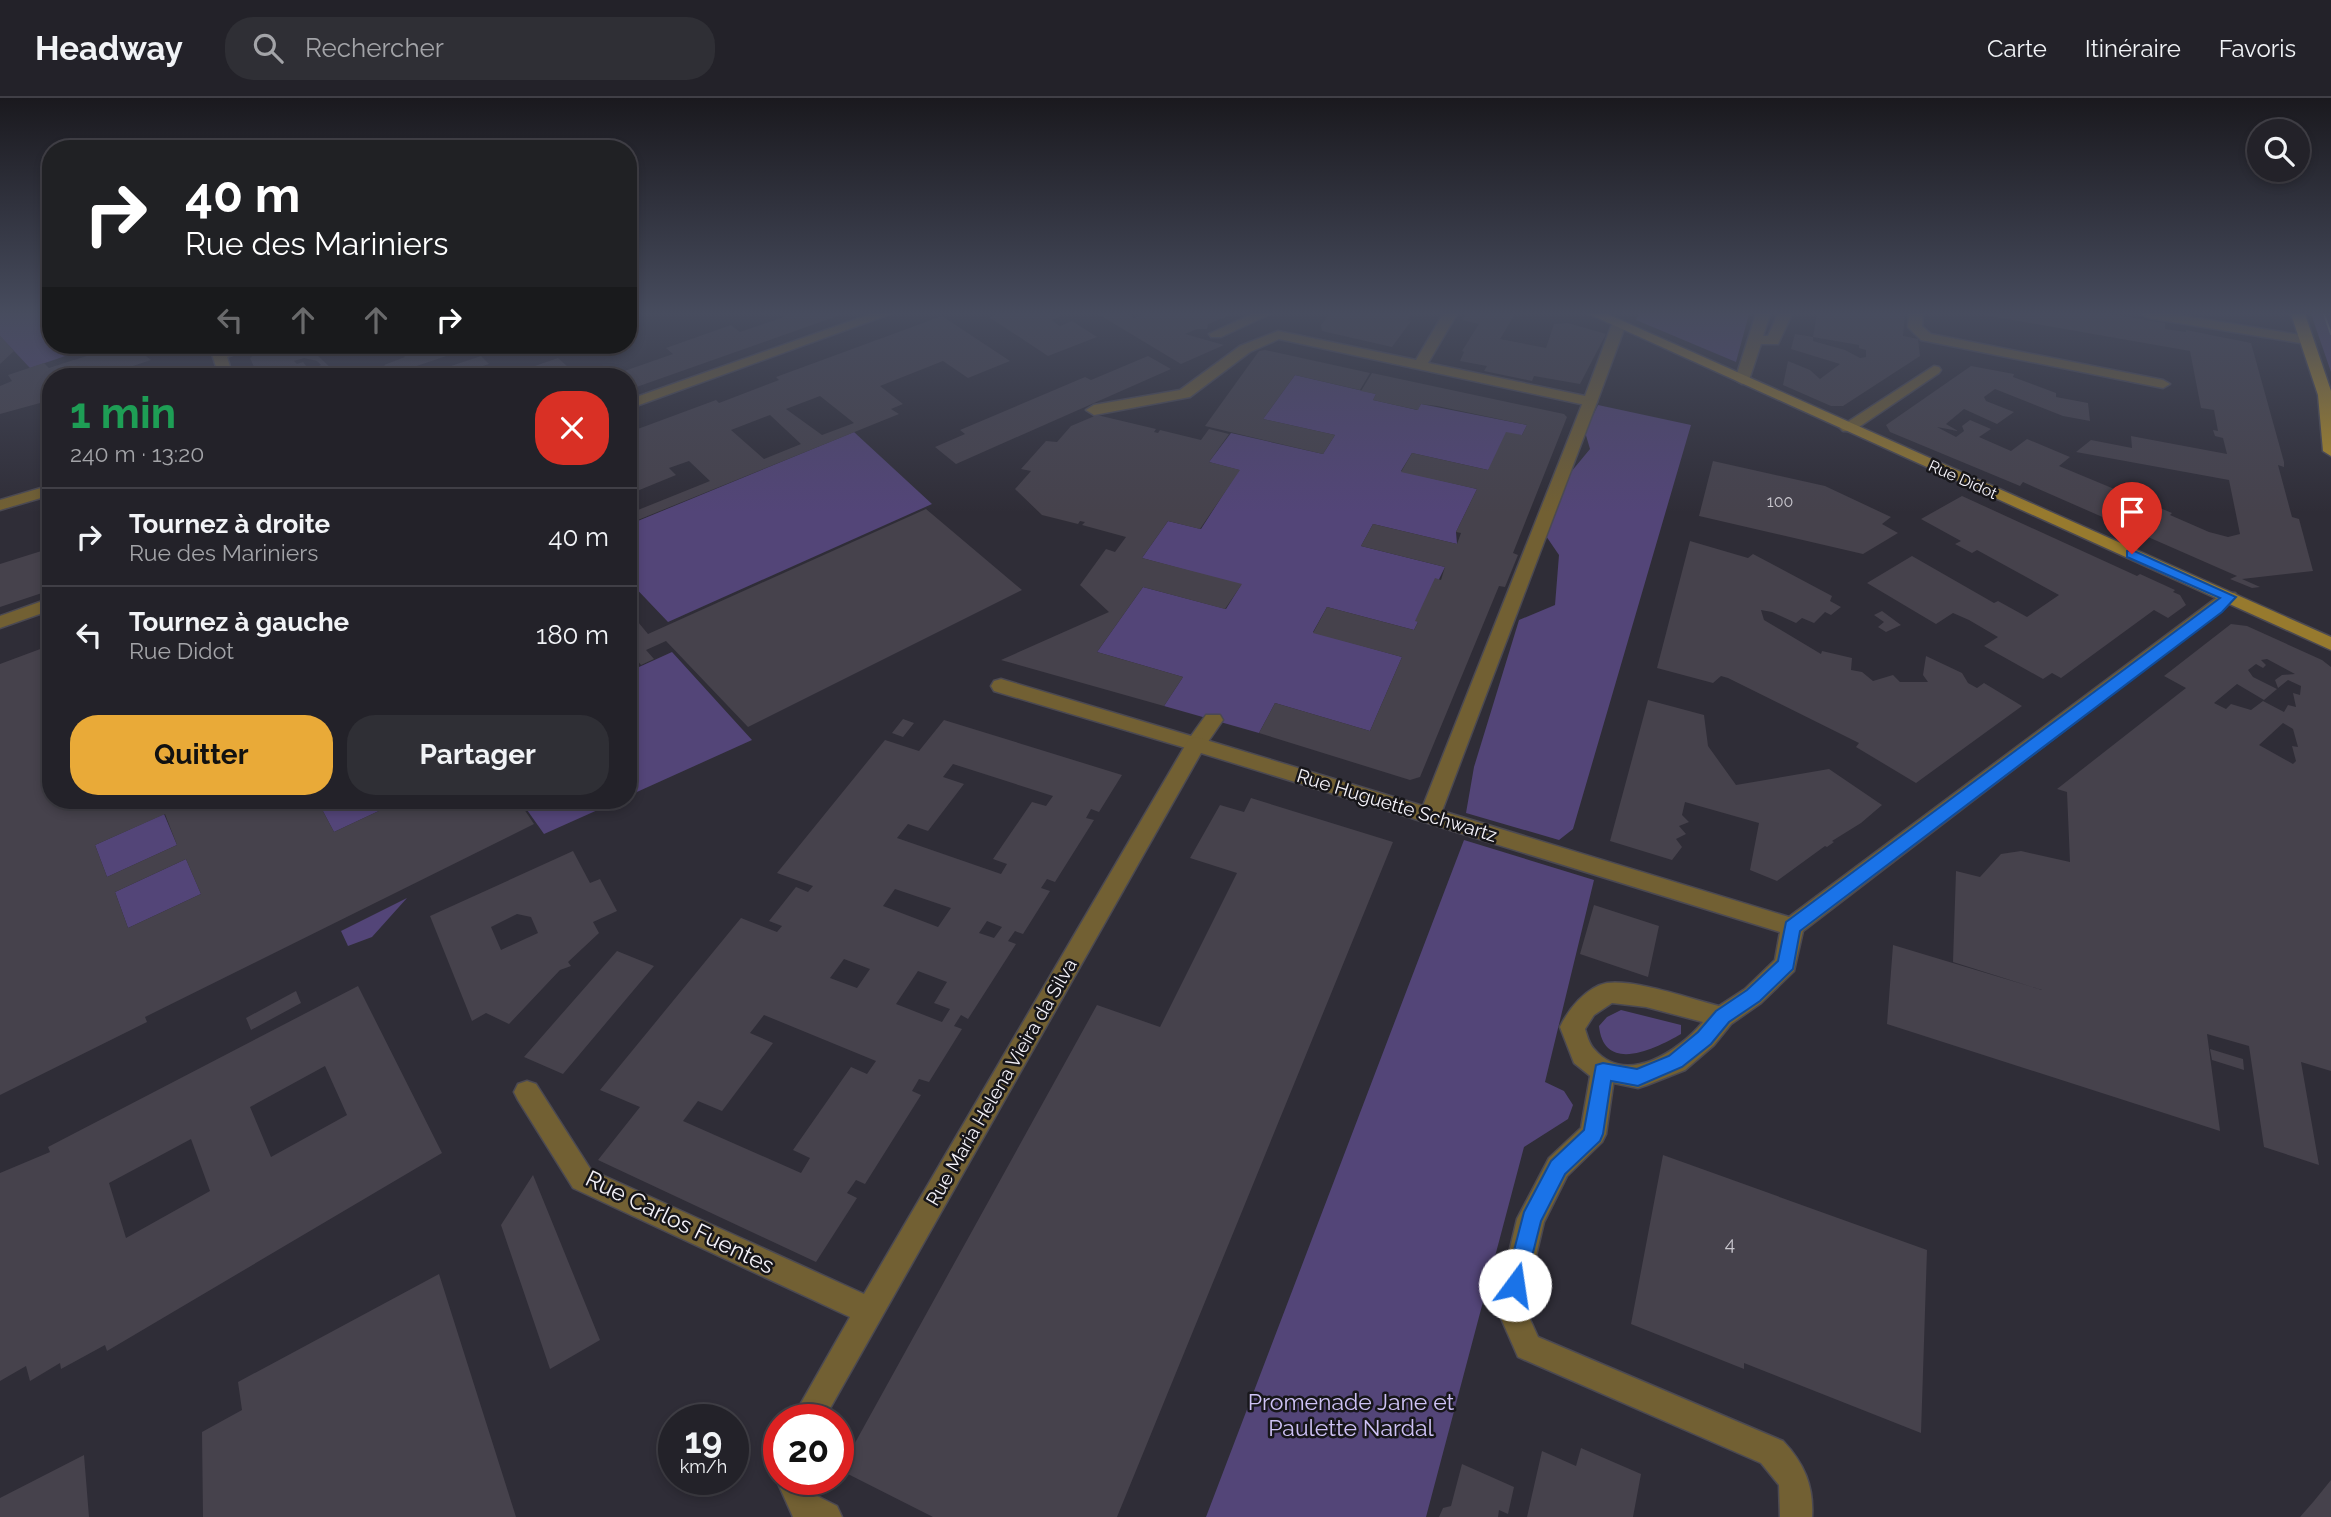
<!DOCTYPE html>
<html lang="fr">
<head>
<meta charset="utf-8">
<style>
	:root { --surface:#232229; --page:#2f2f35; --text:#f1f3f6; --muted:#a3a4a8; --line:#403f46; --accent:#e9aa38 }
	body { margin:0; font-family:Raleway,sans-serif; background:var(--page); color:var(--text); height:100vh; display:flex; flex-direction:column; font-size:26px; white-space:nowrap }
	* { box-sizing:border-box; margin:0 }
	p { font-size:23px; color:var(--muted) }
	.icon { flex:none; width:38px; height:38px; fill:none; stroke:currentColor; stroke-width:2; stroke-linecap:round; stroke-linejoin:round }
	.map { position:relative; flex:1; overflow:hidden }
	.side { position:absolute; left:42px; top:270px; width:595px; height:441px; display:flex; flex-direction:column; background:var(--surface); border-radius:28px; box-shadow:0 4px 10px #0003,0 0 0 2px var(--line) }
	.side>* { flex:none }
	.banner { position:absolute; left:42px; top:42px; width:595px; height:214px; border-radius:28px; box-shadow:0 4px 10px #0003,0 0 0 2px var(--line); background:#202124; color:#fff; overflow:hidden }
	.controls { position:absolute; left:2247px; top:21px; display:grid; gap:14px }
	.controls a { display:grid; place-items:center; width:63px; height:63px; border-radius:50%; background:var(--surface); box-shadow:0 4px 10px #0003,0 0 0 2px var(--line); font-size:35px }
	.speed { position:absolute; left:658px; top:1306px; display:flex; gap:14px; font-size:35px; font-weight:700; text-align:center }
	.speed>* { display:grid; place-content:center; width:91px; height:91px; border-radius:50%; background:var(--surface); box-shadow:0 4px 10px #0003,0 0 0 2px var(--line); line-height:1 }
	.speed small { font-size:18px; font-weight:400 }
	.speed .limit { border:10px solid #d22; background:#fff; color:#111 }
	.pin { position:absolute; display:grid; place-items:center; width:60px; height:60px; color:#fff; margin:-72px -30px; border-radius:50% 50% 50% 0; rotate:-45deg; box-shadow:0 0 7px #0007 }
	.pin .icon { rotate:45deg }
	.me { position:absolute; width:77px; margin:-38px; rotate:14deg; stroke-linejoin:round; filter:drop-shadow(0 0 5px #0008) }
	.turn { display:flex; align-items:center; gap:24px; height:147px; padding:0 28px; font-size:32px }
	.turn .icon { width:91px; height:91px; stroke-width:2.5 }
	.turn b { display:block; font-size:49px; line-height:60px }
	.lanes { display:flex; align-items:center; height:66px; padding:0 28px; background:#0003; justify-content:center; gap:35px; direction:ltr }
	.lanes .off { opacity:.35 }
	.round { display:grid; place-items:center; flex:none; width:74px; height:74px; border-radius:28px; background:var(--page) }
	.summary { display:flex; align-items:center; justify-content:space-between; height:119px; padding:0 28px }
	h1 { font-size:42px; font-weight:700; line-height:52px; color:#1e9e55 }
	.cta { display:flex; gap:14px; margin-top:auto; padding:14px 28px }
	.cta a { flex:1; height:80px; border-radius:28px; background:var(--accent); color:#111; font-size:28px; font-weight:700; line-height:80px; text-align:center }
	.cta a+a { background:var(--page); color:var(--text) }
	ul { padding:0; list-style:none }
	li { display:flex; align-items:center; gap:21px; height:98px; padding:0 28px; border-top:2px solid var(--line) }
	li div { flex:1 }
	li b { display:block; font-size:26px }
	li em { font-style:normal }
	header { display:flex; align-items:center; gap:42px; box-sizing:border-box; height:98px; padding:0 35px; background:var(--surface); border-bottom:2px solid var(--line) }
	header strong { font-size:33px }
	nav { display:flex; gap:38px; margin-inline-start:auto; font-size:24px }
	.search { width:490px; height:63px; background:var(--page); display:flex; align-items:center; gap:18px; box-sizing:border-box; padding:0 24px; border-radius:28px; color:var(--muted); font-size:26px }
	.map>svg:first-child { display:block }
	.green { fill:#534578 }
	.building { fill:#46424c; fill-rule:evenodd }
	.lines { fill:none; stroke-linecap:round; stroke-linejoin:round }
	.lane-casing { stroke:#4b4952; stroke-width:3 }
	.street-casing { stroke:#4b4952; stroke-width:3 }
	.secondary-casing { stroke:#4b4952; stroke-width:3 }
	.primary-casing { stroke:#4b4952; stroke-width:3 }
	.lane { fill:#726033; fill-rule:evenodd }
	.street { fill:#726033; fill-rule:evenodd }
	.secondary { fill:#977a2e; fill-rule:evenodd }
	.primary { fill:#b48e23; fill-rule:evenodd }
	.tram { stroke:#939199; stroke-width:2 }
	.route { fill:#1a73e8; stroke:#114b97; stroke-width:2 }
	.labels { text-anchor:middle; stroke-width:5; stroke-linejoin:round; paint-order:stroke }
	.far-street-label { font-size:16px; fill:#f5f3fa; stroke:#17161a }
	.number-label { font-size:16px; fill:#c9c7ce }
	.street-label { font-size:19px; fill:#f5f3fa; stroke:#17161a }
	.near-number-label { font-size:19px; fill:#c9c7ce }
	.near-street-label { font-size:23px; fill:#f5f3fa; stroke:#17161a }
	.near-park-label { font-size:23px; fill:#cec2f5; stroke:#17161a }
</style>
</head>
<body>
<header>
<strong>Headway</strong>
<div class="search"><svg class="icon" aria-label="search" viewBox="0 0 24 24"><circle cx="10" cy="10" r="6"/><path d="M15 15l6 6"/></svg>Rechercher</div>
<nav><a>Carte</a><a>Itinéraire</a><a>Favoris</a></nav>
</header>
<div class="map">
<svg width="2331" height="1419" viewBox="0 0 2331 1419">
	<rect width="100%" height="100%" fill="#2f2d37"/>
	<path class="green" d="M0,216H51V247H90L92,249L30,270L0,238Z
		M1639,216H1749L1736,264L1636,222Z
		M2311,216H2331V274Z
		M1295,277L1376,296L1373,302L1417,312L1421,306L1527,327L1522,337L1488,372L1412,355L1401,373L1477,391L1456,434L1457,446L1373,426L1361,448L1445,469L1414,532L1327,509L1313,534L1402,559L1370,633L1275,605L1259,635L1164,608L1183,579L1097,554L1143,489L1226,511L1241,487L1142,460L1168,423L1201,431L1239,372L1209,364L1231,335L1323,356L1335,337L1263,321Z
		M1598,307L1691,327L1573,731L1559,742L1466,715L1474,669L1519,522L1555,507L1559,457L1546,438L1571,374L1590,351L1585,334Z
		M854,334L932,406L668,524L628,482V427Z
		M672,554L752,642L628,698V574Z
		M317,702H397L398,704L334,734Z
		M520,702H620L544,736Z
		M164,716L177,747L107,779L95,747Z
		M1464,742L1594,782L1545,984L1564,993L1573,1007L1568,1021L1524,1049L1426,1419H1206Z
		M186,761L201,796L128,830L115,794Z
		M407,800L372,839L348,848L341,833Z
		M1621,912L1681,927V936C1657,950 1604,977 1599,928L1607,919Z"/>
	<path class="building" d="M780,216H843L628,292V278H610L673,256L666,250L731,227L740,234L784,219Z
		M998,216H1059L1062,218L1051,222L1060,228L1072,223L1097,239L1048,258L989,219Z
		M1098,216H1127L1134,220L1145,216H1233L1208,226L1207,231H1197L1185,236L1224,247L1181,266Z
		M1330,216H1412L1408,222L1411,223L1392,249L1322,233L1321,227Z
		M1466,216H1515L1500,241L1546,250L1554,226L1568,225L1606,236L1580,286L1534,278L1532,283L1484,273L1487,268L1460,263L1464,254L1462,253L1479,226L1462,222Z
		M1817,216H1905L1903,238L1918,241L1920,258L1843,308H1831L1783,287L1788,263L1810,272L1820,281L1840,266L1791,251L1795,236L1813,239ZM1813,239L1859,247V250L1866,252V259L1860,260L1845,252L1813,243Z
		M1979,216H2109L2165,225V231L2186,234V232L2251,245L2284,364V369L2278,367L2292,419L2299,421L2313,473L2242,481L2260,489L2252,490L2230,481L2237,478L2034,389L2023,384L2020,388L1890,334L1886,327L1971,268L2014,276L2013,279L2056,295V299L2088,305L2090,323L2063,318L1995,291L1984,299L1986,303L2014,314L1997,326L1964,311L1946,326L1958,333L1937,329L1956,339L1964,333L1962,328L1970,322L1991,331L1979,339L2011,353L2027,341L2070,359L2059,368L2172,415L2170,417L2209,434L2228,439L2240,436L2229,382L2076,354L2091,342L2132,350L2131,338L2227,356L2223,340L2215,338L2213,332L2218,333L2214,312L2201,310L2190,253Z
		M942,218L1010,263L968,280L943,263L880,288L903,306L891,311L899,316L628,426V416L710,383L689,363L669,370L676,377L637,393L628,386V336L636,333L635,332L716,302L719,305L779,282L776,279ZM820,298L854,325L822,337L786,311ZM770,317L801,346L764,361L731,332Z
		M0,238L14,253L0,266Z
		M121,247H132L151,262L133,268L137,272L119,278H51V302L0,316V288L12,283L8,277L44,265L49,270Z
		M279,247H339L316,256L333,272L349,278H258L250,260L257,254ZM304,260L317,263L321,267L298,276L307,269L303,264L297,266L294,263Z
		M374,247H421L427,252L443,247H479L393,276L384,267L405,259L397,251L383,255Z
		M1265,252L1370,275L1360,292L1295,277L1263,321L1335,337L1323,356L1205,328L1259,253Z
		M481,258L489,266L456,277L448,269Z
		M1148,258L1171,271L956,366L935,349L965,336L960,332L1085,279L1091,282Z
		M558,260L578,278H506Z
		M1372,275L1564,316L1567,319L1513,455L1518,457L1505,489L1499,488L1420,679L1410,682L1259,635L1275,605L1370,633L1402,559L1313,535L1327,509L1414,532L1418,524L1415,523L1435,480L1441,482L1445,469L1361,448L1373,426L1457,446L1461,435L1456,434L1477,391L1401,374L1412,355L1488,372L1506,334L1522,337L1527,327L1437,308L1421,306L1418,312L1373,302L1376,296L1361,293Z
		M1097,317L1156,331L1154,334L1158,335L1160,332L1201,342L1209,331L1229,336L1209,364L1240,372L1200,431L1168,423L1142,460L1242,486L1225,511L1143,489L1097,554L1183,579L1164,608L1001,562L1109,514L1080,487L1106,451L1115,454L1126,439L1082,427L1085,424L1080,423L1078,426L1042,417L1015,391L1031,373L1021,371L1046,343L1057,344L1071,328Z
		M1713,363L1825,388L1891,419L1882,426L1898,435L1863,456L1699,418Z
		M1962,398L2137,478L2140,476L2175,492L2173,494L2180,497L2186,507L2168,520L2154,512L2061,580L2052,575L2043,581L1984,548L1998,539L1969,522L1953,515L1936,526L1867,485L1912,458L1994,505L1998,503L2027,519L2059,497L1977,452L1972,455L1955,446L1961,443L1921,421Z
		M926,411L1022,492L748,629L666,543L646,552L654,561L641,567L633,557L628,559V512L648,536Z
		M1690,443L1748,460L1753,456L1832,498L1830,503L1841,509L1831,517L1825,514L1814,525L1802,520L1796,525L1772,514L1761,512L1764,522L1821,556L1822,553L1852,560L1851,572L1862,574L1873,583L1893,577L1900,584H1928L1923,577L1926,558L1962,575L1968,585L1977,590L1984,585L2022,608L1916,685L1856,649L1859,645L1728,580L1721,578L1713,585L1657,570Z
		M51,450V492L0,509V466Z
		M1882,513L1901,527L1886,534L1878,529L1884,524L1874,517Z
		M2231,526L2247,528L2322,562L2331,569V973L2301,964L2319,1067L2264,1049L2249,948L2207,936L2220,1033L1887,926L1893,847L2042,892L1953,864L1956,773L1980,779L2001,756L2021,753L2070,764L2067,694L2057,691L2186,590L2164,578ZM2267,561L2295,576L2282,577L2275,582L2278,590L2288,582L2301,588L2300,597L2293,595L2296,609L2288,607L2284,614L2263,603L2251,612L2231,606L2226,611L2214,605L2237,586L2264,602L2277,591L2253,579L2248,572L2256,566L2263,570L2266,567L2261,562ZM2283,625L2293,631L2298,649L2292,648L2296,663L2293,666L2259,647Z
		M51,547V613L46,615L51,630V702H317L334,734L398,704L397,702H518L534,726L145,919L147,924L0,997V566ZM165,716L177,747L107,779L95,747ZM186,761L201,796L128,830L115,794Z
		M1648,602L1704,617L1708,648L1736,687L1829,671L1882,707L1861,725L1832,743L1834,744L1827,749L1825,748L1777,783L1750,772L1759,725L1685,704L1682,717L1689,724L1679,728L1686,736L1676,741L1682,749L1672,762L1610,743Z
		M903,621L914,625L903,639L892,635Z
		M944,622L1122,677L1099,714L1091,711L1086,720L1094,722L1055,784L1047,781L1041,790L1050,793L1023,836L1015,833L1008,843L1016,846L968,921L961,917L954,928L962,931L929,984L919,981L912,993L921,997L865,1086L856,1082L847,1095L857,1100L816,1164L598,1062L640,1009L600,992L741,820L777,834L782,828L769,823L796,789L808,794L813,788L777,775L885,642L919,653ZM953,666L1053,698L1046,708L1032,704L993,761L1007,766L1001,776L897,740L908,726L928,733L964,686L943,679ZM895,791L951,810L938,829L883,808ZM987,823L1002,829L994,840L979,835ZM844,861L870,871L857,890L830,880ZM918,873L947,884L934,905L950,911L942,924L896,906ZM764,917L876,963L867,976L851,969L793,1052L810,1060L801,1075L683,1023L698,1003L722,1013L773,945L750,935Z
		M1251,700L1393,744L1117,1419H933L840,1372L1097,907L1160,929L1237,775L1190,760L1220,707L1244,714Z
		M573,753L590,785L600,781L617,813L593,824L599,835L568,864L571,868L560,872L509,926L486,915L472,923L430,818ZM517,816L531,819L538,835L501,852L491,829Z
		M1594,807L1659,828L1648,879L1580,856Z
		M617,853L654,868L563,976L524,959Z
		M358,888L442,1055L107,1253L105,1247L61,1271L60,1265L30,1283L26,1268L0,1283V1075L50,1054L48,1049ZM325,968L347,1017L271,1059L250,1009ZM191,1041L210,1093L126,1140L109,1085Z
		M296,893L301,905L251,932L246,920Z
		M2210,951L2243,961L2244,972L2212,962Z
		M1663,1057L1927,1152L1921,1335L1744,1265V1271L1631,1226Z
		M533,1077L600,1242L550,1271L501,1127Z
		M439,1176L516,1419H203L202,1334L242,1312L238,1284Z
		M1581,1350L1641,1376L1633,1419H1527L1542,1353L1576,1368Z
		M84,1357L89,1419H0V1400Z
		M1462,1366L1514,1389L1508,1416L1499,1412L1498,1419H1439L1443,1410L1451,1408Z
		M2331,1382V1419H2300L2314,1403Z"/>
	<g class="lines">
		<g class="lane-casing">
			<path id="lane" d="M1252,216H1270L1221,239H1211L1209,236Z
				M1443,216H1457L1428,265L1585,298L1612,226L1619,222L1626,226L1597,304L1590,308L1279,241L1250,254L1190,299L1094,317L1086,312L1094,307L1180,292L1240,248L1278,233L1416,262Z
				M1756,216H1770L1763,238H1768L1778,216H1792L1778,246H1761L1749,282L1742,286L1735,282Z
				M1909,216H1923L1922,228L1931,236L2163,282L2170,286L2163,290L1921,242L1908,229Z
				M2142,216H2172L2306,238L2313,242L2306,246L2149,220Z
				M1001,581L1191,638L1206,617H1220L1223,622L1203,651L1196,653L994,593L991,588L994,583Z
				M1603,962L1612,965L1615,973L1606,1036L1602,1044L1567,1078L1544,1124L1524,1208L1538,1239L1783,1343C1804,1365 1814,1388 1812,1419H1780L1779,1387L1761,1365L1518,1259L1496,1209L1517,1121L1549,1060L1581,1030L1591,973L1594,965Z"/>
		</g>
		<g class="street-casing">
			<path id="street" d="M871,216H890L628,311V302Z
				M209,247H223L224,251L237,247H257L227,259L233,278H219Z
				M1934,268L1939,269L1941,272L1939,275L1853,333H1843L1840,330L1843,327Z
				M1590,300L1597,304L1442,713L1789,819L2223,495H2235L2238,499L1803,833L1794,873L1761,905L1731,926L1714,947L1685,972L1647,987L1638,990L1594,981L1574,965L1560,929C1568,912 1586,889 1607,885C1635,881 1691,901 1719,908L1745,891L1775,862L1780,834L1201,655L824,1321H792L850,1219L573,1090L518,1002L514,994L518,986L527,983L536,986L591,1072L864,1196L1189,641L1196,639L1423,708L1583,304ZM1612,905L1646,909L1703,924C1679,953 1626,989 1594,951C1589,946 1587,937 1585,931L1594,917Z
				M51,387V397L0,412V402Z
				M51,500V512L0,530V518Z
				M779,1373V1381H807L815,1397L837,1408L842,1419H793L776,1381Z"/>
		</g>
		<g class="secondary-casing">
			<path id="secondary" d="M1589,216H1607L2331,539V552Z"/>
		</g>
		<g class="primary-casing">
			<path id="primary" d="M2291,216H2305L2331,293V358L2323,353L2318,297Z"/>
		</g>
		<use href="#lane" class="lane"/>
		<use href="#street" class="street"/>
		<use href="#secondary" class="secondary"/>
		<use href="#primary" class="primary"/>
		<path class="tram" d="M2324,216L2331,236"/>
	</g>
	<linearGradient id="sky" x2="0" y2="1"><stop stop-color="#1a191e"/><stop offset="0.52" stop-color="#474c5e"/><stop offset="1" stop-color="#474c5e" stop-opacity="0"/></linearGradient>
	<rect width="2331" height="414" fill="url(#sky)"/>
	<path class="route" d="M2132,452L2236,499L2222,514L1800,833L1793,871L1760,903L1729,924L1711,946L1682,969L1638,988L1611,983L1603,1036L1600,1043L1565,1076L1541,1123L1523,1194L1515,1197L1508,1194L1505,1187L1524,1114L1551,1063L1584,1032L1596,967L1603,965L1637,971L1669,958L1698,934L1716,913L1747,892L1778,863L1786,824L2220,500L2127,459V453Z"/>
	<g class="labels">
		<g class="far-street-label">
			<text transform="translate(1963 381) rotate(24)" y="6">Rue Didot</text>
		</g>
		<g class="number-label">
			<text x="1780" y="409">100</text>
		</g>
		<g class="street-label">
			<text transform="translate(1397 707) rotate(17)" y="7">Rue Huguette Schwartz</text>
			<text transform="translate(1001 984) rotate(-60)" y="7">Rue Maria Helena Vieira da Silva</text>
		</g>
		<g class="near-number-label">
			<text x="1730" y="1152">4</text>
		</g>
		<g class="near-street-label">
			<text transform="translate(680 1124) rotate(26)" y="8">Rue Carlos Fuentes</text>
		</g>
		<g class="near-park-label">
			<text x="1351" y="1312">Promenade Jane et<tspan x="1351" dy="26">Paulette Nardal</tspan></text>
		</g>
	</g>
</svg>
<div class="controls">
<a><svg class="icon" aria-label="search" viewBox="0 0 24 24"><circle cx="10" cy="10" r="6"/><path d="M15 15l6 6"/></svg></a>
</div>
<div class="speed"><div>19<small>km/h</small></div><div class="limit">20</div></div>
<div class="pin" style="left:2132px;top:456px;background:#d93025"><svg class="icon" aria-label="arrive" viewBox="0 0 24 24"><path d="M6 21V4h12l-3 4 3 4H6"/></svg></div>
<svg class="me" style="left:1515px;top:1187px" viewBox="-20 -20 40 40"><circle r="19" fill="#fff"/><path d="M0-13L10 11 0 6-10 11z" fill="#1a73e8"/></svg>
<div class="banner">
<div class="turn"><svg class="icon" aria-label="right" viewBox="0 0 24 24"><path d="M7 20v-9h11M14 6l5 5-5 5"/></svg><div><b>40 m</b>Rue des Mariniers</div></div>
<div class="lanes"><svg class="icon off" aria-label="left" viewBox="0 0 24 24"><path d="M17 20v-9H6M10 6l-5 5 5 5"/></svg><svg class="icon off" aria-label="ahead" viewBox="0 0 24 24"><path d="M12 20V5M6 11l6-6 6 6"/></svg><svg class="icon off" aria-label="ahead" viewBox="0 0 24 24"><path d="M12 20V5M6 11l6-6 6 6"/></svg><svg class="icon" aria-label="right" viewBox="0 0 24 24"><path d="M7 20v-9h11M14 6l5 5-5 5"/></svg></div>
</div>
<section class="side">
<div class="summary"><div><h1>1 min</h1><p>240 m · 13:20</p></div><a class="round" style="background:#d93025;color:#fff"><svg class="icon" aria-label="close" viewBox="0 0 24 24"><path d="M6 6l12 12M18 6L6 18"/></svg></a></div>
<ul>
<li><svg class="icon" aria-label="right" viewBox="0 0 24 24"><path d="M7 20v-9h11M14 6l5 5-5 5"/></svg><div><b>Tournez à droite</b><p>Rue des Mariniers</p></div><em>40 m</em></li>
<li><svg class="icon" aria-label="left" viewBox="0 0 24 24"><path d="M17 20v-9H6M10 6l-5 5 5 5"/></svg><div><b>Tournez à gauche</b><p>Rue Didot</p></div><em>180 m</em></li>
</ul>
<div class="cta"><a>Quitter</a><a>Partager</a></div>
</section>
</div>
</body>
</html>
